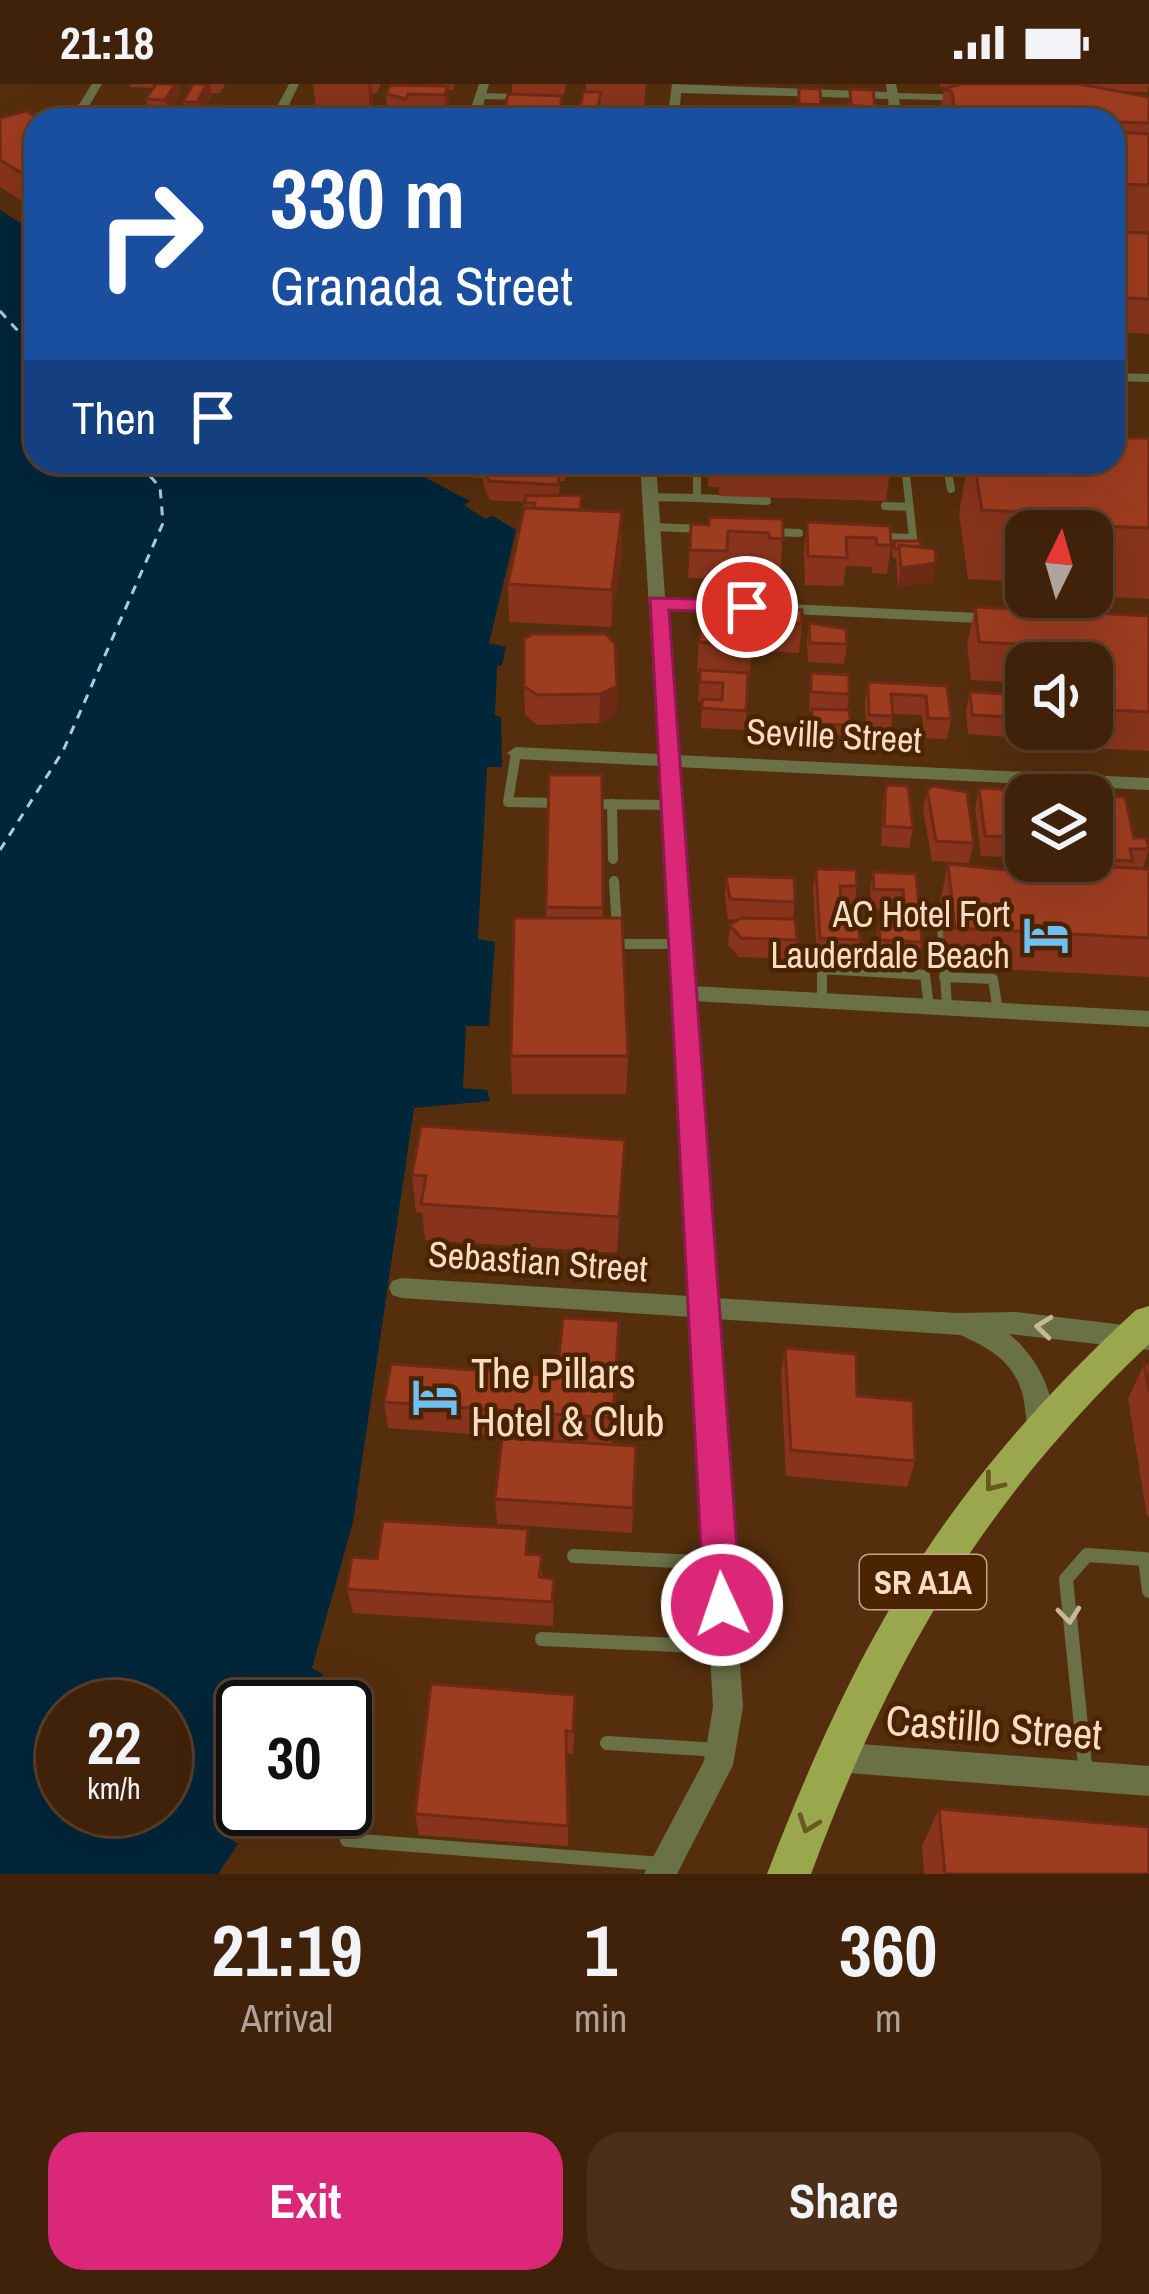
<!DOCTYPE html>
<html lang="en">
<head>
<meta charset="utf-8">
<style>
	:root { --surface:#40220a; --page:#4b2f18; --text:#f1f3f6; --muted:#aea49c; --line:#593f2b; --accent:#db2777 }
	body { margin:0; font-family:"Archivo Narrow",sans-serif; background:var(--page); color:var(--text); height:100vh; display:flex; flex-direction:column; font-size:45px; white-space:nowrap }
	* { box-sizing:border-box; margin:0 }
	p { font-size:39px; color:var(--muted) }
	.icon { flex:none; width:66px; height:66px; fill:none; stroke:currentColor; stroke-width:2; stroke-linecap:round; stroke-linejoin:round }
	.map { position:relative; height:1790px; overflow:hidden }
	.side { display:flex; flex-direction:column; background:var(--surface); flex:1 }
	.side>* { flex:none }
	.guide { position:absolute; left:24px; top:24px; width:1101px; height:366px; border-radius:36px; box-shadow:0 12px 48px #0002,0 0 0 3px var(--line); background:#1a4fa0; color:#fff; overflow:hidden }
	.needle { width:78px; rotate:5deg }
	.buttons { position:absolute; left:1005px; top:426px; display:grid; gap:24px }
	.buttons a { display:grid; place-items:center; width:108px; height:108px; border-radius:24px; background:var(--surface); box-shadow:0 12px 48px #0002,0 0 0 3px var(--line); font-size:60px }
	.speed { position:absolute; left:36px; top:1596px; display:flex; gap:24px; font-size:60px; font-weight:700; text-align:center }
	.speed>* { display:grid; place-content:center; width:156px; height:156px; border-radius:50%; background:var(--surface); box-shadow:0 12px 48px #0002,0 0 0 3px var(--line); line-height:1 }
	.speed small { font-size:30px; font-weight:400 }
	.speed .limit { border:6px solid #111; border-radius:18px; background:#fff; color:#111 }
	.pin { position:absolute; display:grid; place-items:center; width:102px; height:102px; color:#fff; margin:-51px; border:6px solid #fff; border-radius:50%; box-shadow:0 3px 12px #0007 }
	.me { position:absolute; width:132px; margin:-66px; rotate:357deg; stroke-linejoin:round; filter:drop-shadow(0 0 9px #0008) }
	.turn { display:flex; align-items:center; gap:42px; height:252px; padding:0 48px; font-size:54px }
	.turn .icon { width:156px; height:156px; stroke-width:2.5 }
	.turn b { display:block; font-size:84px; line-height:102px }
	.then { display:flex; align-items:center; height:114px; padding:0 48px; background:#0003; gap:24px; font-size:45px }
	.eta { display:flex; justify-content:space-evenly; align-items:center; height:204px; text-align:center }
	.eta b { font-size:72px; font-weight:800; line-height:84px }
	.button { display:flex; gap:24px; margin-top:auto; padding:24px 48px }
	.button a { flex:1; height:138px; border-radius:36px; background:var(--accent); color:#fff; font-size:48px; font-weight:800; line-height:138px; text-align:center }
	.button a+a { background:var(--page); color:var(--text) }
	.status { display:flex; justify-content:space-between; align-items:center; height:84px; padding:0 60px; background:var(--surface); direction:ltr }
	.status svg { height:33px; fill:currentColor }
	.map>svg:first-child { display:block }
	.water { fill:#00263a; fill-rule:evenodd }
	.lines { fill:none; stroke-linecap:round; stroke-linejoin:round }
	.ferry { stroke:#9fd0ef; stroke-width:3; stroke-dasharray:9 8; stroke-linecap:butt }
	.service-far3 { stroke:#6a7147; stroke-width:6 }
	.service-far2 { stroke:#6a7147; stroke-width:8 }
	.service-far1 { stroke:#6a7147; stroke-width:10 }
	.service { stroke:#6a7147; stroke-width:14 }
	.minor { fill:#6a7147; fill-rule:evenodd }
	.primary { fill:#9aa74d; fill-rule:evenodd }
	.wall { fill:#88341c }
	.shaded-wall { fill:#6f2a16 }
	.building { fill:#9e3c20; stroke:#6f2a16; stroke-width:3 }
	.oneway { stroke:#c8b699 }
	.oneway2 { stroke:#6a581f }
	.route { fill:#db2777; stroke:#8e194d; stroke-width:3 }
	.labels { text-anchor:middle; stroke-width:9; stroke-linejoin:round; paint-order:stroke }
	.shield { fill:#4a2401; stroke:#c5a48a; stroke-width:3 }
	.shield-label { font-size:33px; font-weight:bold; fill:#fadbc5 }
	.street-label { font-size:36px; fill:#fadbc5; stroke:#4a2401 }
	.poi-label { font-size:36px; fill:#fadbc5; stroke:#4a2401; text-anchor:end }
	.near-poi-label { font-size:42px; fill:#fadbc5; stroke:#4a2401; text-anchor:start }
	.near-street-label { font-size:42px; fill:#fadbc5; stroke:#4a2401 }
</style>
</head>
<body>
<div class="status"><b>21:18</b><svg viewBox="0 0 49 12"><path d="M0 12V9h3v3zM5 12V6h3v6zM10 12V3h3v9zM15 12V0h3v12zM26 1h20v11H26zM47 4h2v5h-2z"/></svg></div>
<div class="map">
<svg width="1149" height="1790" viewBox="0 0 1149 1790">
	<rect width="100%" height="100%" fill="#552e0d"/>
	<path class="water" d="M0,126L36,149V378H395L470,417L464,421L485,435L493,432L516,446L489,559L506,563L502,581L497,582L495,631L501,633L502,683H487L478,855L495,858L489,942H466L463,1004L487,1006L490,1017L414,1024L353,1438L312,1584L323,1590L317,1607L305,1606L299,1623H243L245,1725L227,1753L238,1760L218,1790H0ZM63,1623H165V1725H63Z"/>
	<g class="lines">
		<path class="ferry" d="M0,227L36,267
			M0,766L63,667L163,439L160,403L137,378"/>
		<path class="service-far3" d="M480,12L521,13"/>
		<path class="service-far2" d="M581,378L580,387L648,389
			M877,380L947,383L951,405
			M650,413L697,414V378
			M697,414L767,417
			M885,422L910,423
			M653,443L704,445
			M771,448L799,449
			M881,453L913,454L905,381"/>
		<path class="service-far1" d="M516,669L508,718L559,719
			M589,720L670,721
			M612,720L613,775
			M614,797L618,860H679
			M942,840L947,924
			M944,893L993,895L998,927
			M822,917V885L925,891L929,923"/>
		<path class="service" d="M574,1472L717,1479
			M542,1555L722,1563
			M607,1659L719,1666
			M1086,1691L1066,1495L1087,1471L1145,1475L1149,1507
			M347,1756L662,1780"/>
		<path class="minor" d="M92,0H102L81,36H69Z
			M289,0H299L282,36H270Z
			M479,0H489L479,36H467Z
			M672,0L887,8L886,0H896L898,9L970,11L975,14L970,17L899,15L902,36H890L888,15L681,9L679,36H667Z
			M1113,289L1149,290V298L1113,297Z
			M640,378H656L665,514L999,530L1007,535L999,540L666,524L676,671L1149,694V706L677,683L692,902L1149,927V943L693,917L714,1214L957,1229L1016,1228L1149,1244V1266L1009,1250C1036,1271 1062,1317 1049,1351L1040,1355L1031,1351C1025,1338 1026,1325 1023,1312C1014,1277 989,1264 960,1251L716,1235L743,1623L733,1681L677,1790H644L704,1677L713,1623L691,1233L401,1214L392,1211L389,1204L392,1197L401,1194L689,1212L658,682L516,675L507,669L516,663L658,670Z
			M834,1658L1149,1682V1712L834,1688L823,1684L819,1673L823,1662Z"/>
		<path class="primary" d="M1149,1222V1260C982,1418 891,1576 811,1790H767C859,1551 946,1401 1136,1226Z"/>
	</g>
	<path class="wall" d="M130,0H178L180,12L174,22H184L183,18L193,0H225L220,9H212L207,21L224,36H118L117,29L144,27L143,23H148L146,15L154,4L130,3Z
		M313,0H381L377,9H372L373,17L370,25L316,24Z
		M396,0H454L453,6H448L449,18L445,28L409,26L407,31L387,26L386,10Z
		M512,0H566L564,11L512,10Z
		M586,0H646L644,22L601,21L580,25L586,8Z
		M940,0H1149L1147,8L1118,7L1149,13V148L1113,147V36H939L944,5L951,3H940Z
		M799,4L821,21L848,22L850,5L875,23L883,36H795Z
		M562,12L561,36H505V23Z
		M0,34L36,36V126L0,103Z
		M1113,148L1149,149V250L1113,248Z
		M1149,354V515L1092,512V447H1026V509H1010L1008,497L968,495L959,429L968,378H1113Z
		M471,378H566L565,397H560L559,412L582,426L622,428V466L611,543L509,538L508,500L524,418L490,416L484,403L483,394H472Z
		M709,378H891V380L886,417L719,412V403H708Z
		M783,435L781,483L766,482V477L727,476L725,496L688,494L691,440L709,441Z
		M807,438L890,442L891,461L887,490L872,489V483L846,482L843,502L805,501L804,467Z
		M894,457L933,498L898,503L896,474H893L892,466Z
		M701,522L802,540L799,569L752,566L745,646L701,644L702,618L698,617L700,588H697Z
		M975,523L1149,532V667L1036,661L1034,645H1092V579H1026V599L971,596L967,561Z
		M809,539L847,560L844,580L808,578L807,558Z
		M811,589L849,610L847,626L851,641L849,651L811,650V628L809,627Z
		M868,598L947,602L951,635L947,655L924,654L922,631L893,630L889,652L866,650L865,618Z
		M524,602H617L616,631L599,639L537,641L525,631Z
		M970,608L1011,633L1007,653L968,650L966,627Z
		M549,691H602L603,834L628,972L626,1010H512L511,972L546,834Z
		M886,701L913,744L909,764L881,762L883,721Z
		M979,704L1026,746V760L1022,774L981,772L975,724Z
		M927,706L974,759L969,779L932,777L923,726Z
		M1094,712L1134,754L1149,765L1143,784L1149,785V893L946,882L940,818L948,780L1037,789L1036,777H1084L1083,781L1100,782L1092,747V720Z
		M816,785L857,802L854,822H841L842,835L860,856L856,876L817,874L813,804Z
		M873,788L916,790L922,858L918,878L876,876L875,858L879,838L901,839L899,826L871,825L870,808Z
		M726,792L795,818L793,835L797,856L794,875L739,873L728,861L730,841L738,836L728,835L725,812Z
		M625,1056L617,1169L425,1156L422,1129L416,1128L412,1091Z
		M619,1237L612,1360L388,1344L384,1318L557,1292Z
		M785,1264L857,1312L915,1377L907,1403L786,1392L781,1291Z
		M1144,1280L1149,1281V1433L1147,1432L1128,1315Z
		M636,1362L632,1449L497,1440L495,1415Z
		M530,1470L542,1471V1494L554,1495L553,1542L353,1529L347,1505L377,1475Z
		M575,1633L573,1670L567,1669L568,1762L419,1751L415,1730Z
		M939,1725L1149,1790H924L922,1762Z"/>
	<path class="shaded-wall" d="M175,0H178L180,12L171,26H167L165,16Z
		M207,0H210L212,12L200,34L197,18Z
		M368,0H371L373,17L370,25Z
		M448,2L449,18L445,28V11Z
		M222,21L224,36H214Z
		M622,428V466L611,543L612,506Z
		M936,479L933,498L898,503L901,484Z
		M617,602L616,631L599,639L600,610Z
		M625,1056L623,1093L617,1169L619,1133Z"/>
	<path class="building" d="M156,0H175L165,16L146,15Z
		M193,0H207L197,18H183Z
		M960,0H1079L1149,13V39L1113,38V36L966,32L947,23L954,21L952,8L944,5Z
		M390,1L448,2L445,11L408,10L406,15L386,10Z
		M799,4L820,5L821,21L799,20Z
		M850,5L873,6L875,23L851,22Z
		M583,8H601L598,25H580Z
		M508,10L562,12L560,24L505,23Z
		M797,20L881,23L883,36H859V31L821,30L822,36H797Z
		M222,21L214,36H190L194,29L143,23Z
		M704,22L786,25V35L732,34V36H703Z
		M135,23L144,27L145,36H132L117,29Z
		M301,24L327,25L323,36H309V32H297Z
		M579,25L604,26L600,36H577Z
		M26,27L41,36H36V98L0,76V34Z
		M283,32H309L307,36H281Z
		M1113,48L1149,50V101L1113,100Z
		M1113,148L1149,149V215L1113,213Z
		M1113,354H1149V444L1025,439L1023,428L982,426L974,378H1113Z
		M815,378H891V380Z
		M483,384L560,387L558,401L489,397Z
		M582,411L580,426L537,424H534L535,419H524L526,412Z
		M524,424L622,428L612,506L508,500Z
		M709,433L783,435V455L769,454V449L728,447L727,467L690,466L691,440L709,441Z
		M807,438L890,442L891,461H877L876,454L846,453L847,474L808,472Z
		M894,457H920L921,463L899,461V465H895Z
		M899,461L935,465L936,479L901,484Z
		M701,522L802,526V540L725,536V546L753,548L752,561L699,558Z
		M975,523L1149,532V628L1092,625V579H1038L1035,561L979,558Z
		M809,539L846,545L847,560L810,559Z
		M533,550H606L615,560L617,602L600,610L537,611L524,602V555Z
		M700,586L748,589L746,627L702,624V615L722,616L723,599L700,598Z
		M811,589L849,591V610L811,608Z
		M868,598L947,602L951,635L928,634L926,612L891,610L893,632L869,631Z
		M970,608L1008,610L1011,633L972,631Z
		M812,625L849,626L851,641L813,640Z
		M549,691H602L603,824L546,823Z
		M886,701L908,702L913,744L884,742Z
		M933,702L967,708L974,759L936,757L927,706Z
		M979,704L1020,706L1026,754L985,752Z
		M1037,707L1076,710V711H1037Z
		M1094,712L1125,713L1134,754H1146L1149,765H1130L1133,777L1109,776Z
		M1043,777H1063L1064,781L1043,780Z
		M948,780L1065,792L1063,780L1149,785V854L955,844Z
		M816,785L856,786L857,802H840L842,835L858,836L860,856L820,854Z
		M873,788L916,790L922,858L880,856L879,838L906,839L903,806L874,805Z
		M726,792L794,794L795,818L730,815Z
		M514,834H622L628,972H511Z
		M741,834L795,835L797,856L741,854L730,841Z
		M421,1042L625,1056L619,1133L421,1120L426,1092L412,1091Z
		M563,1234L619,1237L613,1334L384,1318L391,1280L557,1292Z
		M785,1264L856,1270L857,1312L913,1317L915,1377L791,1366Z
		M1144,1280L1149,1281V1308Z
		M502,1354L636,1362L633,1424L495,1415Z
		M383,1437L528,1445L526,1470L542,1471L539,1493L554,1495L552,1518L347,1505L352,1473L377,1475Z
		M431,1600L575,1611L573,1648L566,1647L568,1742L415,1730Z
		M939,1725L1149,1743V1790H945Z"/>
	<defs><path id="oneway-chevron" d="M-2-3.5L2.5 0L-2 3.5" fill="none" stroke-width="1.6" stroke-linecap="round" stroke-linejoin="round" transform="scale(3)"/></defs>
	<g class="oneway">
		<use href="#oneway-chevron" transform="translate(1044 1243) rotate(-174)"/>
		<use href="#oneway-chevron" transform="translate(1069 1531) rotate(84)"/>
	</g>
	<g class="oneway2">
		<use href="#oneway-chevron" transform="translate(993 1399) rotate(128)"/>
		<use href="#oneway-chevron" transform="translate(808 1740) rotate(110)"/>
	</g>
	<path class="route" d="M650,514L747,516L758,523L747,529L669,526L741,1521L735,1534L722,1539L709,1534L704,1521Z"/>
	<defs>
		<g id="hotel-bare" transform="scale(3.6)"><path d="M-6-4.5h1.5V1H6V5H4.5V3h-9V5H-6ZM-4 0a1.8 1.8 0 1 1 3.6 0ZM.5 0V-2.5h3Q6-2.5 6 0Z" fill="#6ec2f3" stroke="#4a2401" stroke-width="2.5" paint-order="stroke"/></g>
	</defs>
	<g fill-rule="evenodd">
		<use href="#hotel-bare" x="1046" y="851"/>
		<use href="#hotel-bare" x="435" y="1313"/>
	</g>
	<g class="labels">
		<rect class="shield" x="860" y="1471" width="126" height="54" rx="9"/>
		<g class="shield-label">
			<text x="923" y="1510">SR A1A</text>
		</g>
		<g class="street-label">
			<text transform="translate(834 651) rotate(3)" y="13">Seville Street</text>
			<text transform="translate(538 1177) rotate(4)" y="13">Sebastian Street</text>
		</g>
		<g class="poi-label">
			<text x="1010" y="843">AC Hotel Fort<tspan x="1010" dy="41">Lauderdale Beach</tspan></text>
		</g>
		<g class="near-poi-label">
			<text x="471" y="1304">The Pillars<tspan x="471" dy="48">Hotel &amp; Club</tspan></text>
		</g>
		<g class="near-street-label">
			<text transform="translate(994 1643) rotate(4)" y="15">Castillo Street</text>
		</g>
	</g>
</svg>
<div class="buttons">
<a><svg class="needle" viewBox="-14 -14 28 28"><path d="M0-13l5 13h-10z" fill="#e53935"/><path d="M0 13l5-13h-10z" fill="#aea49c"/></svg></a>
<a><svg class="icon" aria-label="sound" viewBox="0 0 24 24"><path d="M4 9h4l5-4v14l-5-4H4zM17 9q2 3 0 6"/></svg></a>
<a><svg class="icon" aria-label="layers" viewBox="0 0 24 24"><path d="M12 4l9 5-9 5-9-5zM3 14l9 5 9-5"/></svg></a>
</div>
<div class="speed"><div>22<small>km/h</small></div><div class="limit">30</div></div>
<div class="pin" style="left:747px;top:523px;background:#d93025"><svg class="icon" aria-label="arrive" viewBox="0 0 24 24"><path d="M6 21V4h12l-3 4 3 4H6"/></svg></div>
<svg class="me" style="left:722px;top:1521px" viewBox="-20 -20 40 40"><circle r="17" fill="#db2777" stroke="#fff" stroke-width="3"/><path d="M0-11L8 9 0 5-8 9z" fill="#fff"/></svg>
<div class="guide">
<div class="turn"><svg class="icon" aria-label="right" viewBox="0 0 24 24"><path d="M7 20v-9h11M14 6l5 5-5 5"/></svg><div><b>330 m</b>Granada Street</div></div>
<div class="then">Then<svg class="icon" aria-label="arrive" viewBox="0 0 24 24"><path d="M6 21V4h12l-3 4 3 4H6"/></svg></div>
</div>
</div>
<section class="side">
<div class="eta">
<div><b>21:19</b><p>Arrival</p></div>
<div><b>1</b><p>min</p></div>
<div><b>360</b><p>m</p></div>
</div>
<div class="button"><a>Exit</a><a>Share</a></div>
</section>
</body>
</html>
